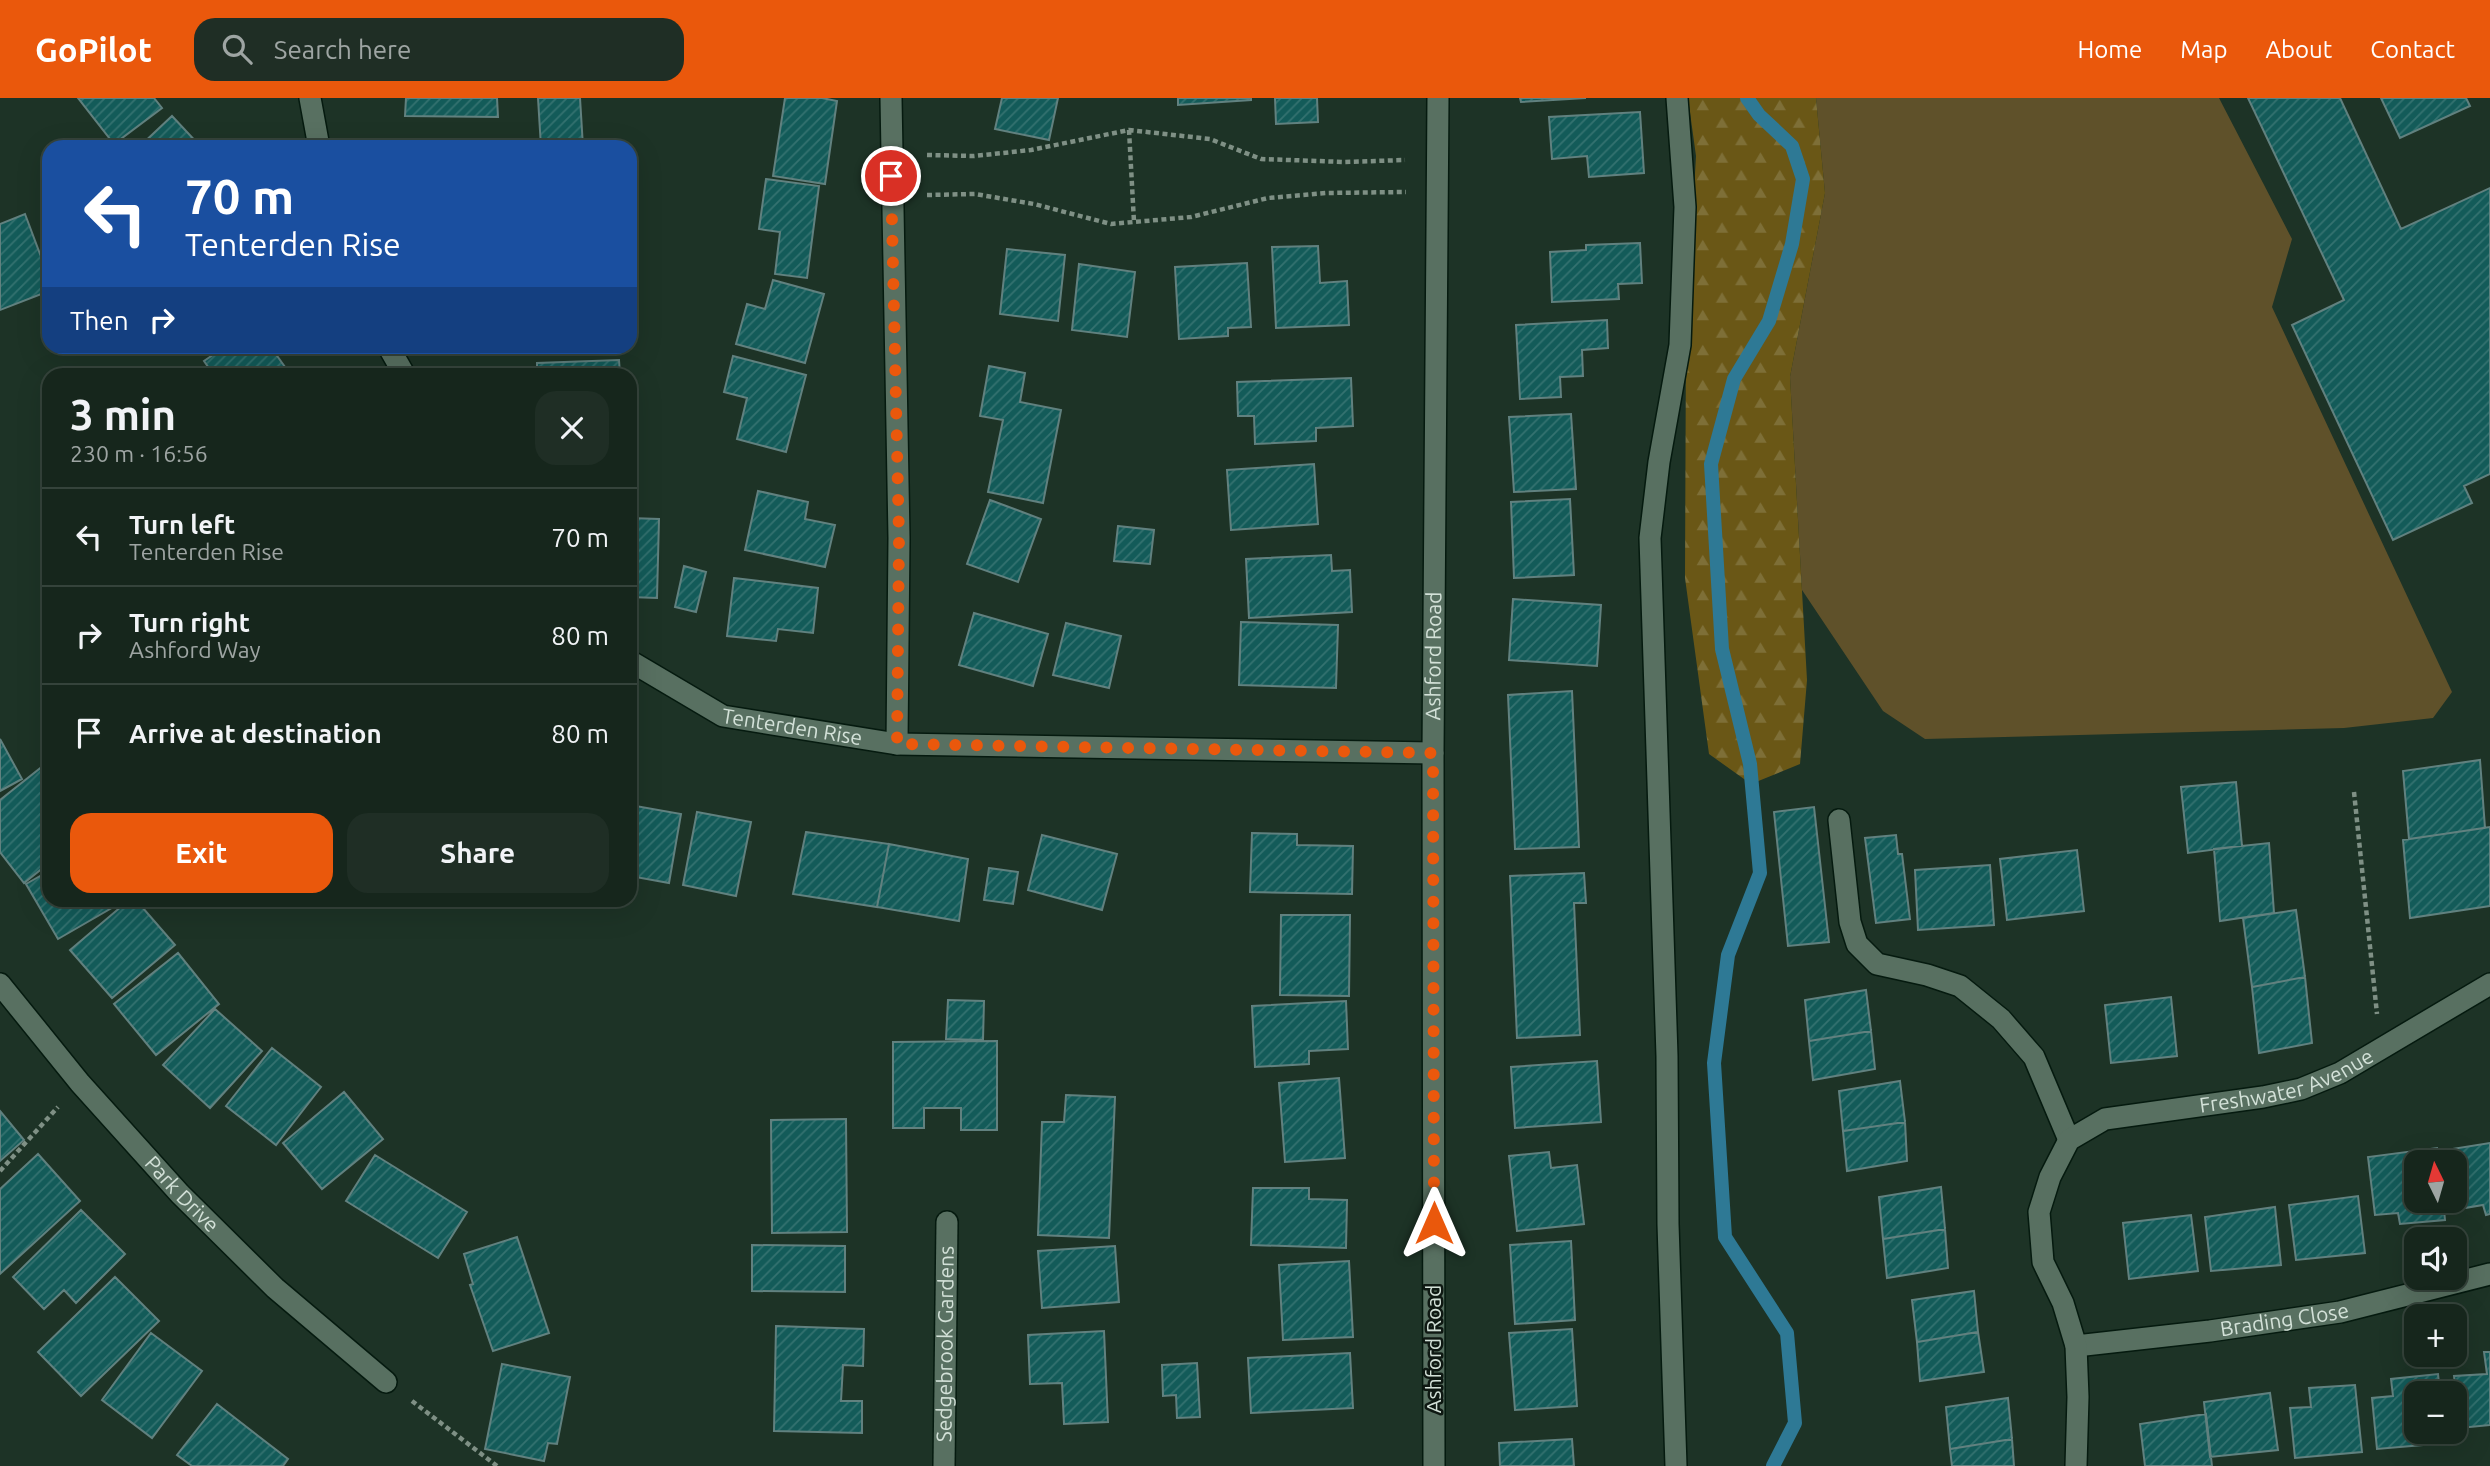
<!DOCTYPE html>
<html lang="en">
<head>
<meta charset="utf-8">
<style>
	:root { --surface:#16261c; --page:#1f2e25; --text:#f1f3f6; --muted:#9ea5a3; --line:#35433b; --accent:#ea580c }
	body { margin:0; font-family:Ubuntu,sans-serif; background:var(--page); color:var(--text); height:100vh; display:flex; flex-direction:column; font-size:26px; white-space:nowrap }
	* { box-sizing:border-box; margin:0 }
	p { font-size:23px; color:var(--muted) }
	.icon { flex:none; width:38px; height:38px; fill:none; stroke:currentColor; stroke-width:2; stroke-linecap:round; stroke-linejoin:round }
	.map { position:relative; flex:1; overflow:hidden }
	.panel { position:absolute; left:42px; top:270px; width:595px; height:539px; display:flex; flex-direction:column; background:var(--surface); border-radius:21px; box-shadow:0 7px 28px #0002,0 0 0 2px var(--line) }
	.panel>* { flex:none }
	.guide { position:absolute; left:42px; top:42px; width:595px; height:214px; border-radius:21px; box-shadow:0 7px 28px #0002,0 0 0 2px var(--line); background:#1a4fa0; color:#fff; overflow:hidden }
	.needle { width:46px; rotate:355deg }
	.fabs { position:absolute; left:2404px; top:1052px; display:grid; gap:14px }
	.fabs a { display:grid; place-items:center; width:63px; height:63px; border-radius:14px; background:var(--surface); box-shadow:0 7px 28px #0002,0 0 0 2px var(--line); font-size:35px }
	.pin { position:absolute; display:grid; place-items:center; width:60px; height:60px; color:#fff; margin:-30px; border:4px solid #fff; border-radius:50%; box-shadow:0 2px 7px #0007 }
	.me { position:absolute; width:77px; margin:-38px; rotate:0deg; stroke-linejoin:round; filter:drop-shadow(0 0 5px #0008) }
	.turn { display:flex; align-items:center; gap:24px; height:147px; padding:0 28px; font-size:32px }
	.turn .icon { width:91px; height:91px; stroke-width:2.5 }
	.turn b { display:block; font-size:49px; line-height:60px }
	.then { display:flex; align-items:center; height:66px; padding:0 28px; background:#0003; gap:14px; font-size:26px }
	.round { display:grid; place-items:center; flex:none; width:74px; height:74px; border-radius:21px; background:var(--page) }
	.summary { display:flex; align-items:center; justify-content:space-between; height:119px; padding:0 28px }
	h1 { font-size:42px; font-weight:600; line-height:52px }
	.cta { display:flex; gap:14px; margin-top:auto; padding:14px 28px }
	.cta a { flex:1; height:80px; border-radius:21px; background:var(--accent); color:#fff; font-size:28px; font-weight:600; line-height:80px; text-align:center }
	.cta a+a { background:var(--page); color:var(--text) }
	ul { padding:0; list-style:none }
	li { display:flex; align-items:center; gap:21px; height:98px; padding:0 28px; border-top:2px solid var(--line) }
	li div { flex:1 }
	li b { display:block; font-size:26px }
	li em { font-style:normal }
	header { display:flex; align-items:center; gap:42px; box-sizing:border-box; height:98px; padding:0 35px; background:var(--accent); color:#fff }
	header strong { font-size:33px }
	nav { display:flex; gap:38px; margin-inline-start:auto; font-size:24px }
	.search { width:490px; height:63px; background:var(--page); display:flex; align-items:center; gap:18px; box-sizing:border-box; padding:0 24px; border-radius:21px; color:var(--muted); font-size:26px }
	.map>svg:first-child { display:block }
	.green { fill:#5f512a }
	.forest { fill:url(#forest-firs) }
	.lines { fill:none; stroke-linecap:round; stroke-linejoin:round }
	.stream { stroke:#2e7995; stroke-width:14 }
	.building { fill:url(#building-hatch); stroke:#61817f; stroke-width:2 }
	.minor-casing { stroke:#051a0f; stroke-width:24 }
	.path { stroke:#7f9085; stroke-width:4.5; stroke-dasharray:5 3.5; stroke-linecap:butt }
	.minor { stroke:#587061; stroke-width:21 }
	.route { stroke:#ea580c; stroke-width:12; stroke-dasharray:0 21.6 }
	.labels { text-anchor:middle; stroke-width:5; stroke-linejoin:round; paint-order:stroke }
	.street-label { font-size:21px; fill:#d3e1d8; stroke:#0e1812 }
</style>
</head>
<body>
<header>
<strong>GoPilot</strong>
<div class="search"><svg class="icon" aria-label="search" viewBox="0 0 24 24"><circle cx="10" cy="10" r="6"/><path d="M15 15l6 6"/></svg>Search here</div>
<nav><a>Home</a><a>Map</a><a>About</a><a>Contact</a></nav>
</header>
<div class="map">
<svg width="2490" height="1368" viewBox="0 0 2490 1368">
	<defs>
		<pattern id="forest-firs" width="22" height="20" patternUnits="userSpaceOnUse" patternTransform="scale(1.75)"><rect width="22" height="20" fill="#6a5716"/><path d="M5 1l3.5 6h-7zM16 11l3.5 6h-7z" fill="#7e6f37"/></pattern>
		<pattern id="building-hatch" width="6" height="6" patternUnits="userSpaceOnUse" patternTransform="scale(1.75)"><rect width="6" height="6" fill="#135b59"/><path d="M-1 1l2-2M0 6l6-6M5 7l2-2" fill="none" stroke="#347270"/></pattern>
	</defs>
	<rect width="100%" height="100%" fill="#1d3326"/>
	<path class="green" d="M1816,0H2219L2292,141L2272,209L2452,594L2433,620L2344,630L1925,641L1883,613L1802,492L1790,279L1825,95Z"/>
	<path class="forest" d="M1688,0H1816L1825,95L1790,279L1807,582L1800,666L1751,686L1709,656L1685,480L1686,235L1696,58Z"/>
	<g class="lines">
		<path class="stream" d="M1747,0L1759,17L1792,48L1803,81L1792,146L1769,223L1734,281L1711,366L1722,551L1750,666L1760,775L1728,857L1714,965L1725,1139L1787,1235L1795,1325L1773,1368"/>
	</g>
	<path class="building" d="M78,0H154L162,10L114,46Z
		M406,0H497L498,19L405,18Z
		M538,0H580L583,49H541Z
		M785,0H822L837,3L825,86L773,78Z
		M1002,0H1058L1049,42L995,31Z
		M1178,0H1251V2L1178,7Z
		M1275,0H1317L1318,24L1276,26Z
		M1520,0H1586L1521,4Z
		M2248,0H2340L2401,131L2490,90V376L2464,388L2472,405L2393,442L2292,227L2344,202Z
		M2381,0H2466L2470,8L2400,40Z
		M1640,14L1644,75L1589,79L1587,58L1552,61L1549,19Z
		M172,18L201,49H139Z
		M766,81L819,88L807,180L775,176L780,134L759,131Z
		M25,116L49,180V193L0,212V126Z
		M1640,145L1642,185L1618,186L1619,201L1552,204L1550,154L1586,152V147Z
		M1318,148L1320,185L1347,183L1349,227L1276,230L1272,149Z
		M1007,151L1065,157L1058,223L1000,216Z
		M1247,165L1251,229L1228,230V238L1179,241L1175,169Z
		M1079,166L1135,174L1127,239L1072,232Z
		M773,182L824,196L805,265L736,246L747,206L765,211Z
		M1607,222L1608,250L1582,252L1583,278L1560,279L1561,299L1520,301L1516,227Z
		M226,248H270L290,276H213L204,263Z
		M733,258L806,277L786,354L737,341L747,300L724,294Z
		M619,262L620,276H537V265Z
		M989,268L1025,275L1020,304L1061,312L1043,405L988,394L1003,322L980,318Z
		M1351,280L1353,328L1316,330V343L1255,346L1254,318H1238L1237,284Z
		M1571,316L1576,391L1514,394L1509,319Z
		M1314,366L1318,426L1231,432L1227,372Z
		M758,393L808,404L805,421L835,427L825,469L745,452Z
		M1570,401L1574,477L1514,480L1511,404Z
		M990,402L1041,421L1018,484L967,466Z
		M630,420L659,421L657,500L630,499Z
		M1118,428L1154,432L1150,466L1114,463Z
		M1331,457L1332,473L1350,472L1352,514L1249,520L1246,461Z
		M684,468L706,474L696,514L675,509Z
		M734,480L818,490L813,535L778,531L776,543L727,538Z
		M1513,501L1601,507L1597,568L1509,562Z
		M974,515L1048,536L1033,588L959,567Z
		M1241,524L1338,527L1336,590L1239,587Z
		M1066,525L1121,538L1109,590L1053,577Z
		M1572,593L1579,749L1515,751L1508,597Z
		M0,641L22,681L0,693Z
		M2480,662L2485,730L2409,741L2403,673Z
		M43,668L49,675V765L24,785L0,754V702Z
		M2236,684L2242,748L2188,755L2181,689Z
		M630,707L681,716L669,785L630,778Z
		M1814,709L1829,844L1788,848L1774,714Z
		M697,714L751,724L736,798L683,787Z
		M2490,729V808L2410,820L2403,742Z
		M806,734L889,746L877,809L793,796Z
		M1252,735L1297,736V747L1353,748L1352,796L1250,794Z
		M1042,737L1117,756L1102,812L1028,792Z
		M1896,737L1898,756H1902L1910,821L1876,825L1865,740Z
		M2269,745L2274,815L2220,823L2214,751Z
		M889,746L968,761L959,823L877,809Z
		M2077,752L2084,813L2007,822L2000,761Z
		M1990,767L1994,827L1918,832L1915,772Z
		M989,770L1018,774L1013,806L984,802Z
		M49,773V802H120L122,804L58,841L26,786Z
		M1584,775L1586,805H1574L1580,937L1517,940L1510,778Z
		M129,802H136L175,847L112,900L70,852Z
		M2296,812L2305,879L2252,889L2243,820Z
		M1281,817H1350L1349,898L1280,897Z
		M178,855L219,906L156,957L114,906Z
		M2305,879L2312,945L2259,955L2252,889Z
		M1866,892L1871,933L1809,943L1805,902Z
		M2171,899L2177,958L2111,965L2105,907Z
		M948,902L984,903L983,942L946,941Z
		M1346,903L1348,951L1309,953V966L1255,969L1252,908Z
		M215,911L262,953L210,1010L163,967Z
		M1871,933L1875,971L1813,982L1809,943Z
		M997,943V1032H961V1010H924V1030H893V944Z
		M272,950L321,989L276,1047L226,1008Z
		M1597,963L1601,1024L1515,1030L1511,969Z
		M1339,980L1345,1060L1285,1064L1279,985Z
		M1900,983L1905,1024L1843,1033L1839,993Z
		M344,994L383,1041L322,1091L283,1045Z
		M1066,997L1115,999L1109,1140L1038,1137L1042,1024H1064Z
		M0,1013L24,1042L0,1063Z
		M846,1021L847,1134L772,1135L771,1022Z
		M1905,1024L1907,1063L1847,1073L1843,1033Z
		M2490,1045V1116L2486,1117L2483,1107L2459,1111L2455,1064H2453L2452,1051Z
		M2437,1050L2439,1064H2417V1102H2443L2445,1122L2400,1126L2398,1115L2375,1117L2368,1059Z
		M1549,1054L1551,1070L1577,1067L1584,1126L1517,1133L1509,1058Z
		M38,1056L80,1103L0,1176V1091Z
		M375,1057L467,1114L438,1160L346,1103Z
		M1941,1089L1945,1131L1883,1141L1879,1099Z
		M1253,1090H1309V1101L1347,1102L1346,1150L1251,1147Z
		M2358,1098L2365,1155L2296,1162L2289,1107Z
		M2275,1109L2281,1167L2211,1173L2205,1119Z
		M81,1112L125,1156L76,1205L64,1192L44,1211L13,1179Z
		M2191,1117L2198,1173L2129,1181L2123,1125Z
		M1945,1131L1948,1170L1887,1180L1883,1141Z
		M517,1139L549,1235L493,1253L470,1187L473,1186L464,1156Z
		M1571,1143L1575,1222L1515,1226L1510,1147Z
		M752,1147L845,1148V1194L752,1193Z
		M1115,1148L1119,1204L1042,1210L1038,1153Z
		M1349,1163L1353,1239L1283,1242L1279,1167Z
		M115,1179L159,1223L81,1298L38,1254Z
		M1974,1193L1978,1234L1917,1244L1912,1202Z
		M776,1228L864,1231L863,1268L843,1267L841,1303H862V1335L774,1333Z
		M1572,1231L1577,1308L1515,1312L1509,1235Z
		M1104,1233L1108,1324L1064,1326L1062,1285L1030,1286L1028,1237Z
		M1978,1234L1984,1274L1920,1283L1917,1244Z
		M151,1235L202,1273L152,1340L102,1302Z
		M2484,1254H2490V1327L2460,1330L2454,1278L2487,1276Z
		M1350,1255L1353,1310L1251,1315L1248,1260Z
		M1197,1265L1200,1319L1177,1320L1176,1297L1163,1298L1162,1267Z
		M502,1266L570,1279L557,1346L548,1345L544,1363L485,1351Z
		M2438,1276L2440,1295H2417V1334H2445L2446,1345L2377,1351L2372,1300L2393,1298L2391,1281Z
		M2355,1287L2362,1354L2295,1360L2290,1310L2311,1309L2309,1290Z
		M2270,1295L2278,1352L2210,1359L2204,1304Z
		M2008,1300L2012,1341L1950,1351L1946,1309Z
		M217,1306L288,1361L283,1368H192L177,1357Z
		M2206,1316L2212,1368H2145L2140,1326Z
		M1572,1341L1574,1368H1500L1499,1345Z
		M2012,1341L2014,1368H1952L1950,1351Z"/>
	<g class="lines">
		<g class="minor-casing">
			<g id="minor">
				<path d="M310,0L319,49"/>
				<path d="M891,0L899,440L897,646"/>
				<path d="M388,248L404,276"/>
				<path id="s1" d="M630,563L723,618L897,646L1433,655"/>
				<path d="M1839,722L1850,824L1857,846L1877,866L1927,877L1960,888L2001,921L2034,959L2069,1042"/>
				<path id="s2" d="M0,886L80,985L180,1096L275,1190L386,1284"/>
				<path id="s3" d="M2076,1248L2210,1233L2340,1214L2490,1176"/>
				<path id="s4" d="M944,1368L947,1124"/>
				<path id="s5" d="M1434,1368L1433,655L1438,0"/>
				<path d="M1676,1368L1668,1126L1667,958L1650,440L1659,364L1680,247L1685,109L1677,0"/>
				<path id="s6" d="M2076,1368L2078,1299L2076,1248L2063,1205L2043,1164L2039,1114L2050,1079L2069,1042L2105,1021L2263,999L2301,991L2340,975L2490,886"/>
			</g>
		</g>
		<path class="path" d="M1129,32L1134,124
			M927,57L974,58L1031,52L1129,32L1210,41L1261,61L1345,64L1405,62
			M927,97L975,96L1034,106L1111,126L1191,119L1268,100L1326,95L1406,94
			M2354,694L2377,916
			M0,1073L58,1009
			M412,1303L497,1368"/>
		<use href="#minor" class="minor"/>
	</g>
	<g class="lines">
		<path class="route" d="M891,78L899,440L897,646L1433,655L1434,1125"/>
	</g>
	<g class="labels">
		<g class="street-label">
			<text dy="7" stroke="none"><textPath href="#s5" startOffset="810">Ashford Road</textPath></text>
			<text dy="7" stroke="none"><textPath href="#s1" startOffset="178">Tenterden Rise</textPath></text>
			<text dy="7" stroke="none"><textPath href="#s6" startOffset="567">Freshwater Avenue</textPath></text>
			<text dy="7" stroke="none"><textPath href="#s2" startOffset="278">Park Drive</textPath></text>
			<text dy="7" stroke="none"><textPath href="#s3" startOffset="210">Brading Close</textPath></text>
			<text dy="7" stroke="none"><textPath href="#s4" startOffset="122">Sedgebrook Gardens</textPath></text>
			<text transform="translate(1434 1251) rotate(-90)" y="7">Ashford Road</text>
		</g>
	</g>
</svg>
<div class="fabs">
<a><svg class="needle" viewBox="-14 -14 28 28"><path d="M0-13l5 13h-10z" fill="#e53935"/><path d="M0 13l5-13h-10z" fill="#9ea5a3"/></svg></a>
<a><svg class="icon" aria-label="sound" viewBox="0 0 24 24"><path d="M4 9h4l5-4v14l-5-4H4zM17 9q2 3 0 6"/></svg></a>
<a>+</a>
<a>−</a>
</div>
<div class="pin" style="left:891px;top:78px;background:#d93025"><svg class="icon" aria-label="arrive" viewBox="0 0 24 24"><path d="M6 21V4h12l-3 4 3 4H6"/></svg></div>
<svg class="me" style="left:1434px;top:1125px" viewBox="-20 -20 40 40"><path d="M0-17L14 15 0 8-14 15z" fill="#ea580c" stroke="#fff" stroke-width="4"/></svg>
<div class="guide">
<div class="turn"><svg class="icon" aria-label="left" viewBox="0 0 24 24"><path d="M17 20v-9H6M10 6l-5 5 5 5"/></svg><div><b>70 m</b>Tenterden Rise</div></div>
<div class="then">Then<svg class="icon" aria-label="right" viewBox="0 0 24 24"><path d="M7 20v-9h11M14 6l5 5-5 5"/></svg></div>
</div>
<section class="panel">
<div class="summary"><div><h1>3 min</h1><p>230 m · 16:56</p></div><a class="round"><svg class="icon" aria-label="close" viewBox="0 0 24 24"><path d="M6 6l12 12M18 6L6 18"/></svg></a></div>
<ul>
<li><svg class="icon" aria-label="left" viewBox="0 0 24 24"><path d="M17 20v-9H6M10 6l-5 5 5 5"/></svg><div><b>Turn left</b><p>Tenterden Rise</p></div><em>70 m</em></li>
<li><svg class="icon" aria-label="right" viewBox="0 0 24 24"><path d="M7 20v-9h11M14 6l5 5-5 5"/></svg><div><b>Turn right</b><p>Ashford Way</p></div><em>80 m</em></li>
<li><svg class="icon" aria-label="arrive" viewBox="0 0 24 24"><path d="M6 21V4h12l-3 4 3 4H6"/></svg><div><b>Arrive at destination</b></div><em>80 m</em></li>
</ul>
<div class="cta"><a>Exit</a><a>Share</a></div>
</section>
</div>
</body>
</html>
